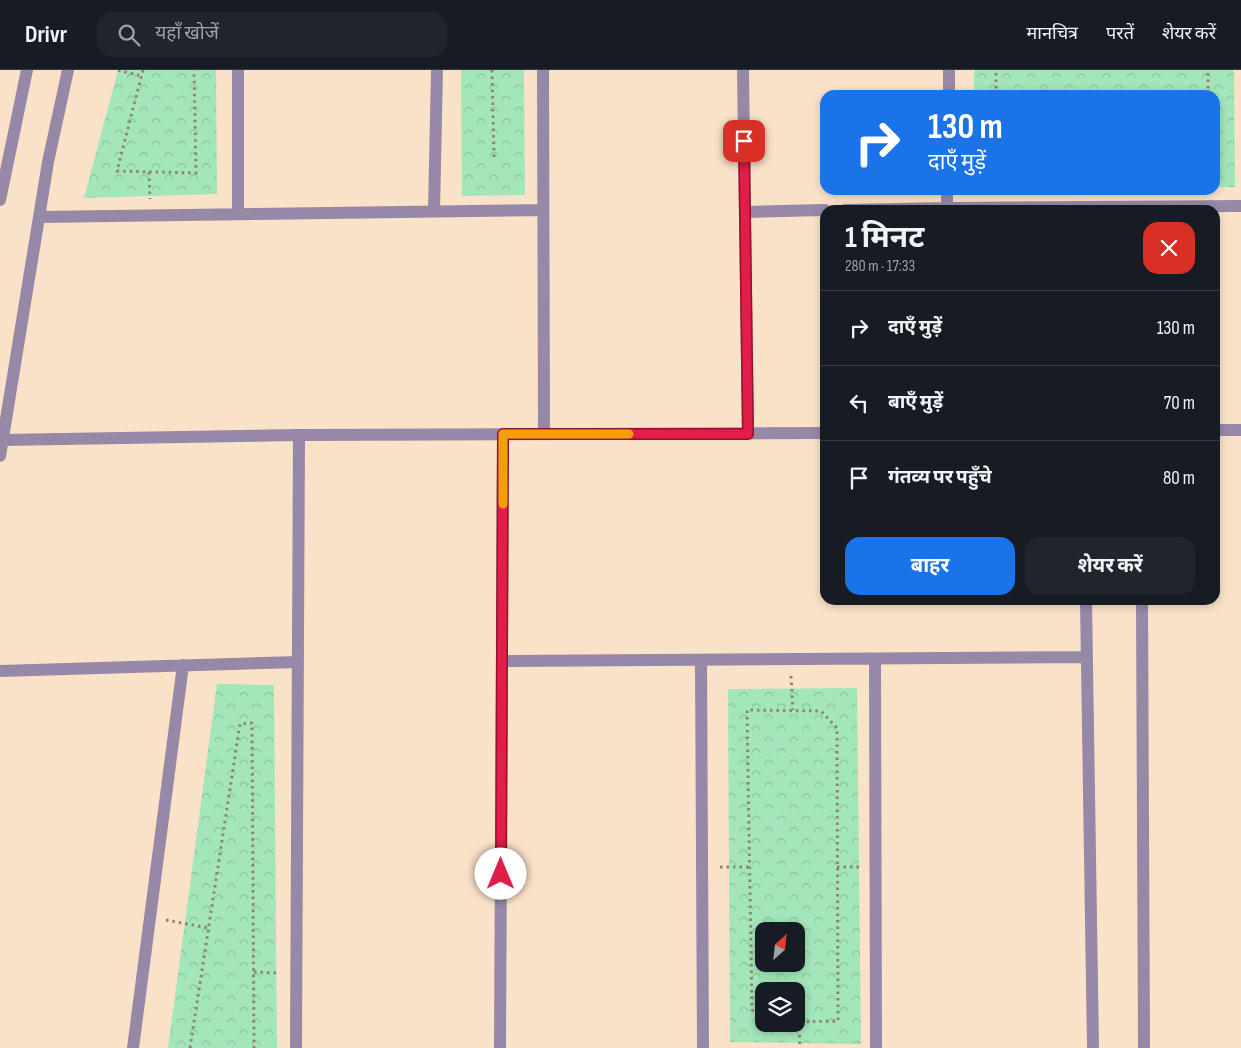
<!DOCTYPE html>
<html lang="hi">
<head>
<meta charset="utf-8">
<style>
	:root { --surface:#171b24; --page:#20242c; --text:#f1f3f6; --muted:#9ea1a6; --line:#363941; --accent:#1a73e8 }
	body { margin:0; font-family:"Sofia Sans Condensed","Noto Sans Devanagari",sans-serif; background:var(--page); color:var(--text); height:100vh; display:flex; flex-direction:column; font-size:19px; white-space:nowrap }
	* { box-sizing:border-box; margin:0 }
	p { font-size:16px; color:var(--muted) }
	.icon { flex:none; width:28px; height:28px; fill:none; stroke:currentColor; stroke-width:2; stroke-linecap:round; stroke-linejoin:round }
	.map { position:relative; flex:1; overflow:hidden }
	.drawer { position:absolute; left:820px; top:135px; width:400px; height:400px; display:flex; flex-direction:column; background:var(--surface); border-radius:15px; box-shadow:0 2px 8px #0003 }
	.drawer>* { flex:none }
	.banner { position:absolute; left:820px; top:20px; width:400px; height:105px; border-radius:15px; box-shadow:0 2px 8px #0003; background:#1a73e8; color:#fff; overflow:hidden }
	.needle { width:32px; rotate:27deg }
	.tools { position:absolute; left:755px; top:852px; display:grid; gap:10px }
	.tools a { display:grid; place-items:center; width:50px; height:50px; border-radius:10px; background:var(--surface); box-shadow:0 2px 8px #0003; font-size:25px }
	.pin { position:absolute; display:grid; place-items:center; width:42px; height:42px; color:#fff; margin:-21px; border-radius:10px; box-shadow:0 2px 8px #0006 }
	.me { position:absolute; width:55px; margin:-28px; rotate:0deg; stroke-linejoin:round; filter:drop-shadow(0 0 4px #0008) }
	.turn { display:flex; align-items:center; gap:18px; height:105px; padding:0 25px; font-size:22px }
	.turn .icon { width:65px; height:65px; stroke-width:2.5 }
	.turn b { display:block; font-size:35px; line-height:42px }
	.round { display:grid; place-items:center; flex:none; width:52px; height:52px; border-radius:15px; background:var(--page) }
	.headline { display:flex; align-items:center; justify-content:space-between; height:85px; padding:0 25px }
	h1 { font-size:30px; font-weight:700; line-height:38px }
	.button { display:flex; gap:10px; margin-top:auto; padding:10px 25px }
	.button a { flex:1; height:58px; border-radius:15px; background:var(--accent); color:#fff; font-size:20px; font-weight:700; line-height:58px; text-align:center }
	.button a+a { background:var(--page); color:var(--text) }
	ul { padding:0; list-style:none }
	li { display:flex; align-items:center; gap:15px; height:75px; padding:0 25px; border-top:1px solid var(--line) }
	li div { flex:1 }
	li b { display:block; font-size:19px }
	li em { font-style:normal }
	header { display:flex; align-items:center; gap:30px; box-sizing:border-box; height:70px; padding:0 25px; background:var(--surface); border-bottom:1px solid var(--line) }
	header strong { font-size:24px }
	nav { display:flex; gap:28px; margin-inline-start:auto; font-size:18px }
	.search { width:350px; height:45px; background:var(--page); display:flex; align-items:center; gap:12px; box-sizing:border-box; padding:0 18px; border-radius:15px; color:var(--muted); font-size:19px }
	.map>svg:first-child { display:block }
	.park { fill:url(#park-crowns); fill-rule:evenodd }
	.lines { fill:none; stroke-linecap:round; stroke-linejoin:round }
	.path { stroke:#928271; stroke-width:3; stroke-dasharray:2.5 4; stroke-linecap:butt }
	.street { stroke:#9688a7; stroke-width:12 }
	.route-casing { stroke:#92132f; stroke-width:12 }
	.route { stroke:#e11d48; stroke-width:9 }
	.slow { stroke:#f59e0b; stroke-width:9 }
</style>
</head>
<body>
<header>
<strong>Drivr</strong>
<div class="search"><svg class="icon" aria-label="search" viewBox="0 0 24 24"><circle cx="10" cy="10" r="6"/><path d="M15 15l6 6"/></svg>यहाँ खोजें</div>
<nav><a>मानचित्र</a><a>परतें</a><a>शेयर करें</a></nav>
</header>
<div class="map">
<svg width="1241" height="978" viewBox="0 0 1241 978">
	<defs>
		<pattern id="park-crowns" width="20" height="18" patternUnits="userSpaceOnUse" patternTransform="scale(1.25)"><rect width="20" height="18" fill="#a2e6ba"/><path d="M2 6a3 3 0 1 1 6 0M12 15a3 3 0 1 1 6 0" fill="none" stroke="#8ac49e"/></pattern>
	</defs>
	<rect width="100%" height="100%" fill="#fae2c9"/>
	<path class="park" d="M118,0H216L217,124L84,128Z
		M461,0H524L525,125L462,126Z
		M974,0H1234L1235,117H1215V25H974Z
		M217,614L274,615L277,978H168Z
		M857,618L861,974L730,972L728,619ZM796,861V894H764V861ZM796,921V954H764V921Z"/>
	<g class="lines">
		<path class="path" d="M118,0L141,6
			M143,0L117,101L196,103L194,0
			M492,0L494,87
			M996,25V0
			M1208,25V0
			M149,102L150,129
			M791,606L793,640
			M720,797H750
			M837,797H859
			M166,850L209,858
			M254,902L278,903
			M764,949L752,940L747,640L821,641L837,658L838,951L796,952
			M799,952L800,978
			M190,978L240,654L252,653L254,978"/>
		<path class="street" d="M238,0V144
			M543,0L544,364
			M743,0L748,363
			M949,25V0
			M0,130L27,0
			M947,138V120
			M845,140L947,138L1241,136
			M434,141L437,0
			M745,142L825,140
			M39,147L543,140
			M1215,360H1241
			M2,370L299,365L825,363
			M0,386L48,92L68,0
			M1086,530L1093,978
			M1142,530L1144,978
			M875,589L876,978
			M701,590L703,978
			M502,591L1087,587
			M0,601L298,592
			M133,978L183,595
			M296,978L299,365
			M500,978L503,364"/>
	</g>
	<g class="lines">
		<g class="route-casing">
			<path id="route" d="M501,804L503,364H748L744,71"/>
		</g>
		<use href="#route" class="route"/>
		<path class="slow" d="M503,434V364H629"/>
	</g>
</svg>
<div class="tools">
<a><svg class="needle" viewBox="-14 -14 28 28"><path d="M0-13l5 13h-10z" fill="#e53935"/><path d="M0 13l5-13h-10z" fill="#9ea1a6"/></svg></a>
<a><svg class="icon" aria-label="layers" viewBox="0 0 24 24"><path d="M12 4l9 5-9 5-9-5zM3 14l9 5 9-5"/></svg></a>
</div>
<div class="pin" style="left:744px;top:71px;background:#d93025"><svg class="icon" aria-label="arrive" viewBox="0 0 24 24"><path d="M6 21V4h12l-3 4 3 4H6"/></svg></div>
<svg class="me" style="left:501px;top:804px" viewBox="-20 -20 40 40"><circle r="19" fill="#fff"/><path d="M0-13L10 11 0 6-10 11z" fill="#e11d48"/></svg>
<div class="banner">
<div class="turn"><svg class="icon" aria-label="right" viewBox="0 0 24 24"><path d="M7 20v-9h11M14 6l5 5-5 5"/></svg><div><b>130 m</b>दाएँ मुड़ें</div></div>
</div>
<section class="drawer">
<div class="headline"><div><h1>1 मिनट</h1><p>280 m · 17:33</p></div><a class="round" style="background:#d93025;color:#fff"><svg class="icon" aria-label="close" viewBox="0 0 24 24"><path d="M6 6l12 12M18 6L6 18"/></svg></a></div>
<ul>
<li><svg class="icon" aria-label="right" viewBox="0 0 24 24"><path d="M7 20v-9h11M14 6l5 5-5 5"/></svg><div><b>दाएँ मुड़ें</b></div><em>130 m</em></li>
<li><svg class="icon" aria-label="left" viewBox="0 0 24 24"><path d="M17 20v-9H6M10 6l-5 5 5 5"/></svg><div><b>बाएँ मुड़ें</b></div><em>70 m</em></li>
<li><svg class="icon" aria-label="arrive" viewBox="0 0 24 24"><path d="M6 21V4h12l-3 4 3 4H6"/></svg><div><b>गंतव्य पर पहुँचे</b></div><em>80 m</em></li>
</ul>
<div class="button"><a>बाहर</a><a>शेयर करें</a></div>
</section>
</div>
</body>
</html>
